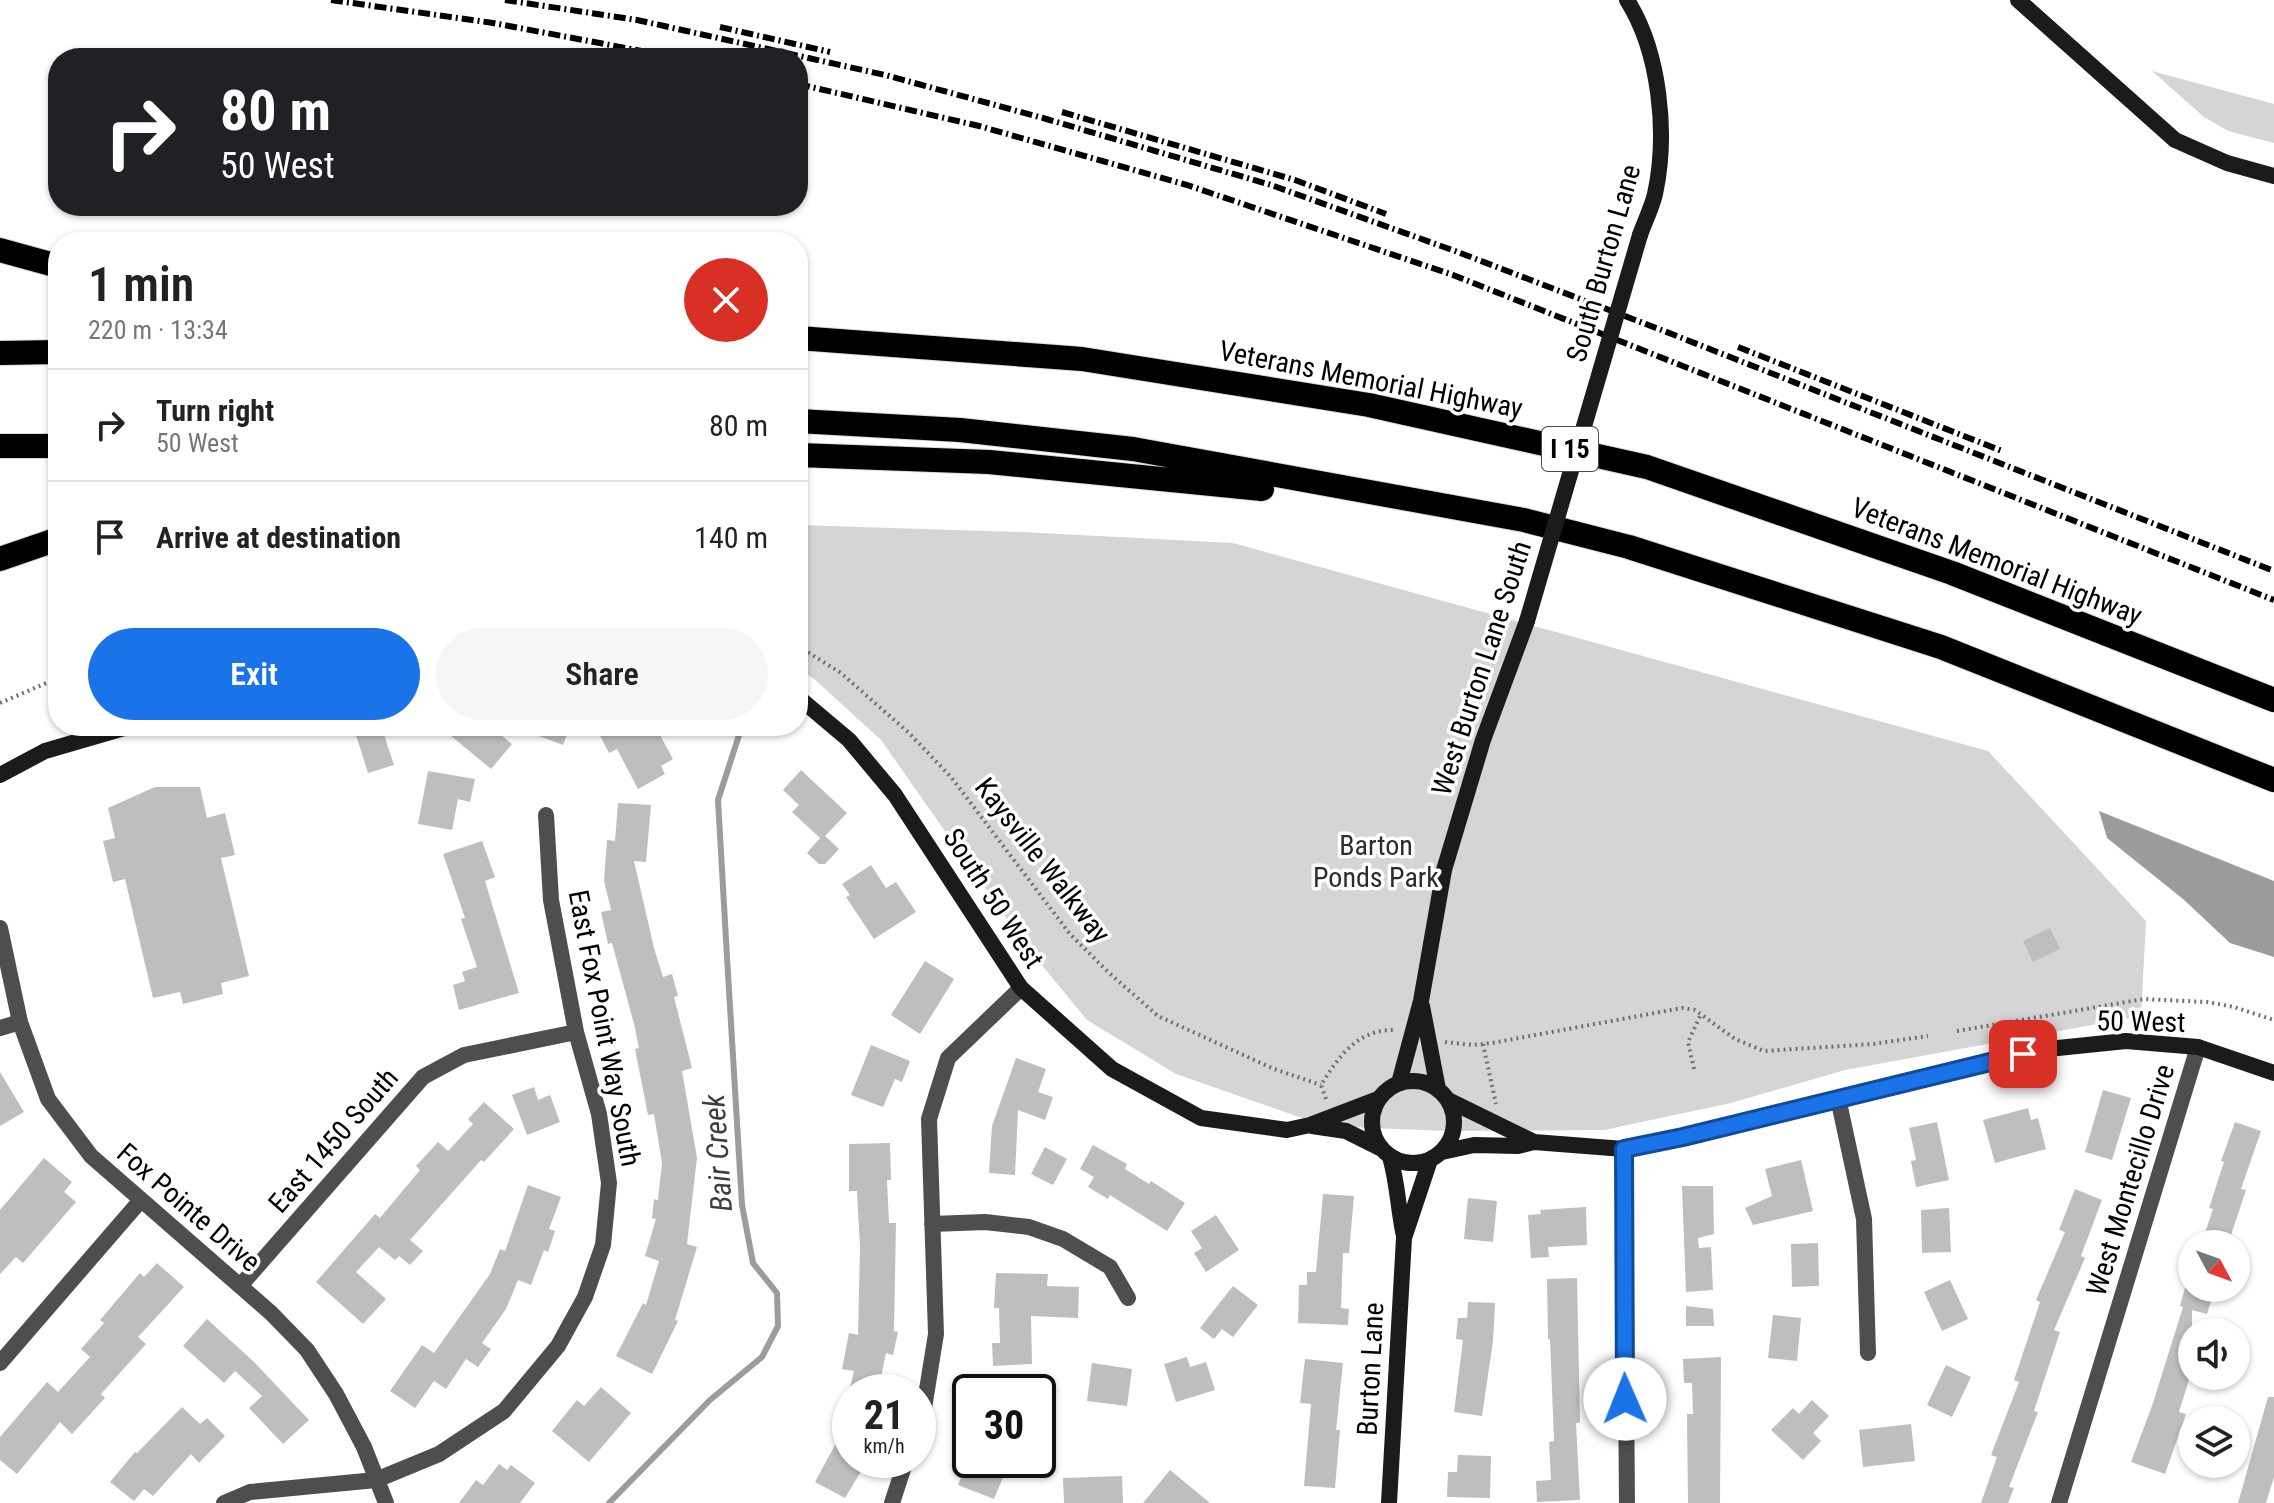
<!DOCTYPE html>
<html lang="en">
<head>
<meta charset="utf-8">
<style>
	:root { --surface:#fff; --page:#f6f6f6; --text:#222; --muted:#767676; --line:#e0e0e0; --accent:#1a73e8 }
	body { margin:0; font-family:"Roboto Condensed",sans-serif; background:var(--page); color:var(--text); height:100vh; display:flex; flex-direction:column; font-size:30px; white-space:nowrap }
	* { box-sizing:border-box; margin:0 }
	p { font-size:26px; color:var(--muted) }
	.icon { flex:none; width:44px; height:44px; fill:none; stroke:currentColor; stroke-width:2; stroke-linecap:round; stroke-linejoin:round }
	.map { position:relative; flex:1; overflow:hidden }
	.drawer { position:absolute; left:48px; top:232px; width:760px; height:504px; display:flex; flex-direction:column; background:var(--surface); border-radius:32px; box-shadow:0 2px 6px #0004 }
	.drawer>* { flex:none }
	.banner { position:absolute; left:48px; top:48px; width:760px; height:168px; border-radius:32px; box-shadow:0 2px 6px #0004; background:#202124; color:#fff; overflow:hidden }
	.needle { width:52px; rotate:131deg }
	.buttons { position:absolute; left:2178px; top:1230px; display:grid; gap:16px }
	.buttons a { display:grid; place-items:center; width:72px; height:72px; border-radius:50%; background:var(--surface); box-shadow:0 2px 6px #0004; font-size:40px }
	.speed { position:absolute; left:832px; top:1374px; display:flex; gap:16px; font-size:40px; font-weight:700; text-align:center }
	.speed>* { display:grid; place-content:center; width:104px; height:104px; border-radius:50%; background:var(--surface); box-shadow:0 2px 6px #0004; line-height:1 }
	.speed small { font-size:20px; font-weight:400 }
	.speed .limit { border:4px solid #111; border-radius:12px; background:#fff; color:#111 }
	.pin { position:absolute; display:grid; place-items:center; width:68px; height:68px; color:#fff; margin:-34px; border-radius:16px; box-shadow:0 4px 12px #0006 }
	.me { position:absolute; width:88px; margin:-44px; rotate:359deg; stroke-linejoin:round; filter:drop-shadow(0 0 6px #0008) }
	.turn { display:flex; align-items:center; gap:28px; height:168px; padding:0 40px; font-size:36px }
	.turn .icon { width:104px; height:104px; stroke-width:2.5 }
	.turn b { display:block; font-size:56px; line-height:68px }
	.round { display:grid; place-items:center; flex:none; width:84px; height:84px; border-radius:42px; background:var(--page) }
	.summary { display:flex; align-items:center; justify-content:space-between; height:136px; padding:0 40px }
	h1 { font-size:48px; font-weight:600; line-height:60px }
	.action { display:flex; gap:16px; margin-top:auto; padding:16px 40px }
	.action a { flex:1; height:92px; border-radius:48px; background:var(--accent); color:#fff; font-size:32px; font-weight:600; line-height:92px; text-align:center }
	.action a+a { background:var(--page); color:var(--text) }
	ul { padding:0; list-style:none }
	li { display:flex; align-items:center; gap:24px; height:112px; padding:0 40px; border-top:2px solid var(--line) }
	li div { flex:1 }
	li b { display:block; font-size:30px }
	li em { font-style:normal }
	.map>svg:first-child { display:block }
	.green { fill:#d5d5d5 }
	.water { fill:#9c9c9c }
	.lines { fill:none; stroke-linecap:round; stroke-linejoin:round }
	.stream { stroke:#9c9c9c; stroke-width:6 }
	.building { fill:#bebebe }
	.highway-casing { stroke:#dbdbdb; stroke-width:26 }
	.path { stroke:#707070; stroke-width:4; stroke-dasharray:2 4; stroke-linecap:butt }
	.street { stroke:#4e4e4e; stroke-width:16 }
	.secondary { stroke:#1b1b1b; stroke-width:16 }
	.highway { stroke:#000; stroke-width:24 }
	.rail { stroke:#000; stroke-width:6; stroke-dasharray:12 4 2 4; stroke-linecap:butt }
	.secondary-bridge { stroke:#1b1b1b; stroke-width:16 }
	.route-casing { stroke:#114b97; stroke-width:20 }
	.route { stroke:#1a73e8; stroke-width:14 }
	.labels { text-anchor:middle; stroke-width:7; stroke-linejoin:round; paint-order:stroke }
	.shield { fill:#fff; stroke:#4c4c4c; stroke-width:2 }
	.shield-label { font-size:26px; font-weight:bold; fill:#000 }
	.street-label { font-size:28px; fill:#000; stroke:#fff }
	.park-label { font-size:28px; fill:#2c2c2c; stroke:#fff }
	.water-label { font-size:30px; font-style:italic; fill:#3d3d3d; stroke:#fff }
</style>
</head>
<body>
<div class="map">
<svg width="2274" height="1503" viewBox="0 0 2274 1503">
	<rect width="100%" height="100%" fill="#fff"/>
	<path class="green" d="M2152,71L2274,104V143L2228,131L2204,117Z
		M798,525L1022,532L1233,543L1988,751L2146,921L2141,1016L1845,1070L1731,1103L1604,1130L1446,1131L1325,1126L1176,1074L1087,1020L1022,941L881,740L813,678L798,668Z"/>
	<path class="water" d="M2099,811L2274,881V957L2230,943L2183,899L2107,838Z"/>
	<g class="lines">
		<path class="stream" d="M609,1503L710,1400L762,1357L778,1326L777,1293L753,1263L742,1205L727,957L718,800L742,726"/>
	</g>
	<path class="building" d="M375,726H381L394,765L368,773L355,732Z
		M439,726H490L512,744L491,769Z
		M518,726H570L563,745L517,728Z
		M595,726H655L673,759L661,766L665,774L638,789L617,749L609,753Z
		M801,770L847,813L825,836L839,849L825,864H819L807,853L820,838L792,812L799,805L783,790Z
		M428,771L475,779L470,802L458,799L452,830L418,824Z
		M155,787H200L207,818L225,813L235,855L221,858L249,976L221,983L223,994L183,1004L180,992L153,998L125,879L113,882L103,841L115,838L108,808Z
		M618,803L651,805L646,862L634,861L654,948L663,977L672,974L678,996L674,997L692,1068L682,1071L697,1158L687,1244L697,1247L675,1320L678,1321L652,1374L616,1356L643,1303L646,1305L659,1261L645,1256L656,1219L652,1218L654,1199L658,1200L662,1163L654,1114L648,1115L635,1049L639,1048L634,1024L612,943L608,944L601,912L611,910L604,881L607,840L615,841Z
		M482,841L495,877L485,881L519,993L459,1010L453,985L465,981L462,972L477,967L461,919L465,918L443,854Z
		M871,865L886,888L896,882L916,912L874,939L846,897L850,895L842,884Z
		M2050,928L2060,949L2033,962L2023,941Z
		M925,961L954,979L920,1034L891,1015Z
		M871,1045L910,1061L902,1082L895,1079L883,1107L851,1095Z
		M1016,1058L1046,1069L1038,1092L1053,1097L1045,1120L1018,1110L1015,1175L989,1173L992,1126Z
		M0,1072L24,1112L0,1126Z
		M534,1087L538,1100L550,1095L560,1122L527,1135L512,1095Z
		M2103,1090L2131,1098L2112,1160L2085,1152Z
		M484,1102L514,1129L484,1162L481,1160L410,1240L423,1251L410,1265L399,1256L395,1260L379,1247L356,1272L386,1299L363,1324L316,1282L375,1214L380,1218L420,1170L416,1166L438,1142L448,1151L473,1124L468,1119Z
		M2028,1108L2031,1120L2038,1118L2046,1149L1995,1163L1983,1120Z
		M1937,1122L1949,1180L1916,1187L1911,1161L1916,1160L1909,1128Z
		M2235,1122L2261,1131L2241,1189L2246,1190L2228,1244H2219L2203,1239L2213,1209L2209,1208L2224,1162L2221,1161Z
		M890,1143L891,1180H887L889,1223H896L894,1331L898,1332L893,1355L886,1353L878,1392H849L854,1371L842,1369L849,1333L858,1335L860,1247L857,1191H849V1144Z
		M1093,1145L1127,1164L1125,1169L1149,1184L1151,1181L1185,1203L1167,1231L1110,1195L1108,1199L1088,1187L1094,1177L1080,1169Z
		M1045,1147L1067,1159L1053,1185L1031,1174Z
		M44,1158L72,1182L64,1192L76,1202L23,1263L16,1257L0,1274V1210Z
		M1801,1160L1813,1211L1753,1225L1745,1208L1772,1196L1765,1169Z
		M528,1185L561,1197L549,1229L555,1231L548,1252L544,1250L531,1285L518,1280L506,1309L482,1343L491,1349L478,1367L466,1359L446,1389L434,1381L415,1408L390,1391L422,1345L434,1353L490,1274L500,1249L505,1251Z
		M1682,1186H1713L1714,1234L1698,1238L1699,1248L1711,1247L1713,1290L1686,1292Z
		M2075,1189L2102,1200L2081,1256L2085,1258L2054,1330L2060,1332L2034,1411L2038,1412L2009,1487L2014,1488L2008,1503H1981L1997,1457L1991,1455L2019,1382L2014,1380L2040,1302L2036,1300L2065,1232L2059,1230Z
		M1323,1194L1354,1196L1349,1253H1343L1341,1308L1349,1309L1348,1325L1298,1323L1299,1285H1307V1272H1316Z
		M1468,1198L1497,1201L1493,1242L1464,1239Z
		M1586,1207L1587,1245L1548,1247L1549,1257L1531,1258L1528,1215L1541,1214L1540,1210Z
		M1949,1208L1951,1252L1922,1253L1921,1210Z
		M1216,1215L1239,1250L1206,1272L1194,1253L1202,1248L1191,1231Z
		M1818,1243L1819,1286L1792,1287L1791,1244Z
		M157,1263L184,1287L138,1337L146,1344L101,1394L105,1398L72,1434L60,1422L17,1474L0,1460V1437L47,1382L58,1392L90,1357L81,1349L104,1323L100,1320L140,1273L144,1277Z
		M996,1273L1048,1274L1047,1286L1079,1287L1078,1318L1031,1316L1032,1364L993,1366L992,1343H1000L999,1308H994Z
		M1577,1278L1580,1423H1576L1580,1500L1537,1502L1536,1481L1551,1480L1549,1442L1554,1441L1550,1339L1548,1340L1547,1279Z
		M1950,1280L1968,1319L1942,1331L1924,1292Z
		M1233,1286L1258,1305L1233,1337L1222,1329L1214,1339L1200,1328Z
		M2185,1288H2215L2207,1314L2192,1310V1370L2179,1412L2186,1414L2165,1474L2131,1462L2153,1403L2183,1307L2180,1306Z
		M1468,1302L1495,1303L1493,1341L1482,1416L1454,1412L1463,1340L1456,1339L1458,1318H1467Z
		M1686,1306L1713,1309L1714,1326H1686Z
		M1773,1315L1801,1318L1797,1361L1768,1358Z
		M207,1319L254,1362L309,1420L283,1444L249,1408L262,1396L235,1371L224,1383L183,1346Z
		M1187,1357L1190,1367L1206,1362L1215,1390L1176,1402L1164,1364Z
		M1721,1357L1720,1503H1688L1687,1414H1693L1692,1383H1684L1683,1359Z
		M1305,1359L1343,1363L1336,1430H1340L1335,1488L1304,1486L1311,1404L1300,1403Z
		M1092,1363L1132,1369L1127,1406L1087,1401Z
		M1946,1365L1971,1377L1952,1417L1927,1405Z
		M601,1387L631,1413L589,1462L552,1431L577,1400L584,1406Z
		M2268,1397H2274V1477L2266,1503H2238Z
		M1812,1400L1829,1416L1813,1433L1821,1441L1803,1460L1771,1430L1793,1408L1799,1414Z
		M182,1407L200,1424L207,1418L225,1436L199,1463L191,1454L153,1496L144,1489L134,1501L110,1482L135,1452L137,1453Z
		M850,1417V1460H868L845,1498L815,1482Z
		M1911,1424L1915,1461L1863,1467L1859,1430Z
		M1458,1455L1491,1456L1490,1498L1447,1497L1448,1472H1457Z
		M968,1460H1001L1009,1463L994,1499L958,1485Z
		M499,1464L507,1470L511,1465L535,1483L520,1503H459L476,1480L483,1485Z
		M1170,1470L1210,1503H1143Z
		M1122,1476L1123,1503H1064L1063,1478Z"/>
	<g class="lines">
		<g class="highway-casing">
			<path id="highway" d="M0,250L58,266
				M798,338L1082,359L1369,405L1647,467L1952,573L2274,700
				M0,353L58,352
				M798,421L960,430L1133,449L1524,520L1629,547L1941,647L2274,780
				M0,446H58
				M798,455L989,462L1262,489
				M0,559L58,539"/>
		</g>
		<path class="path" d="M798,646L841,673L909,733L951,777L1070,934L1108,972L1158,1016L1274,1069L1321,1085
			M0,703L58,678
			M1957,1031L2144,999L2207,1002L2234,1007L2274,1020
			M1445,1042L1473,1045L1492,1043L1682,1008L1695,1010L1735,1039L1764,1051L1873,1044L1928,1036
			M1483,1044L1496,1104
			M1694,1069L1688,1042L1701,1014
			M1326,1099L1321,1085C1339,1056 1358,1029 1395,1030"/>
		<path class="street" d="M0,928L20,1022L48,1099L91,1156L271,1313L307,1350L336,1394L364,1447L386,1503
			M0,1028L20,1022
			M1838,1098L1864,1219L1868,1353
			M1624,1149L1627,1503
			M932,1224L985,1222L1029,1227L1063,1239L1110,1267L1128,1298
			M240,1286L423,1077L464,1055L576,1032
			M0,1363L141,1200
			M918,1425L924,1408L936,1334L929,1119L948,1058L1021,988
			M224,1503L250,1492L376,1480L439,1454L504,1411L558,1346L585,1297L603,1245L609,1183L599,1114L576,1032L551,900L546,815
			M892,1503L906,1460
			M2059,1503L2198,1047"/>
		<path class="secondary" d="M1627,0C1660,52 1668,134 1655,194C1652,207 1645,221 1640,235
			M2018,0L2175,140L2227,163L2274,176
			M798,697L849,740L895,795L1021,988L1112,1069L1201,1118L1287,1130L1310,1125L1378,1099
			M0,775L45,751L131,726
			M1422,1006L1438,1089
			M1372 1122a41 41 0 1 1 82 0a41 41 0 1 1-82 0Z
			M1399,1083L1421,1001L1444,870L1483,740L1527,621
			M1448,1100L1534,1142
			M1312,1126L1346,1131L1380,1148
			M1442,1152L1474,1145L1518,1146L1534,1142L1624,1149L1683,1137L1949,1071L2048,1049L2126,1041L2198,1047L2274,1073
			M1390,1157C1398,1184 1398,1210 1404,1236
			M1389,1503L1404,1238L1430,1160"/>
		<use href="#highway" class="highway"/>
		<path class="rail" d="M331,0L493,23L679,58
			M505,0L637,20L885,75L1043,118L1271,185L1455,251L1664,331L2274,571
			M720,27L830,52
			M798,84L979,126L1187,185L1453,275L2274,600
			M1062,112L1295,180L1386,214
			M1738,347L2002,451"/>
		<path class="secondary-bridge" d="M1527,621L1640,235"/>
	</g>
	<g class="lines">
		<g class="route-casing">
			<path id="route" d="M1625,1399L1624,1149L1683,1137L2023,1054"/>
		</g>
		<use href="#route" class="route"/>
	</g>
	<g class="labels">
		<rect class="shield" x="1542" y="427" width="56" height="44" rx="6"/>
		<g class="shield-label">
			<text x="1570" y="458">I 15</text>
		</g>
		<g class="street-label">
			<text transform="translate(1603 263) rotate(-74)" y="10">South Burton Lane</text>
			<text transform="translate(1371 379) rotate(11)" y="10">Veterans Memorial Highway</text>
			<text transform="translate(1997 561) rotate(21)" y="10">Veterans Memorial Highway</text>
			<text transform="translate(1481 668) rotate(-72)" y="10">West Burton Lane South</text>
			<text transform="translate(1043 860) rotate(52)" y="10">Kaysville Walkway</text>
			<text transform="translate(994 898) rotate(57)" y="10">South 50 West</text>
			<text transform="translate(2141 1021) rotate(1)" y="10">50 West</text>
			<text transform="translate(605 1028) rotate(79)" y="10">East Fox Point Way South</text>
			<text transform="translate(333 1140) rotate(-49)" y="10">East 1450 South</text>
			<text transform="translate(2130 1180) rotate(-73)" y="10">West Montecillo Drive</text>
			<text transform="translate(189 1207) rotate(41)" y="10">Fox Pointe Drive</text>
			<text transform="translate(1370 1369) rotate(-87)" y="10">Burton Lane</text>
		</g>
		<g class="park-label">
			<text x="1376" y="855">Barton<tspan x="1376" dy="32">Ponds Park</tspan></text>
		</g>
		<g class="water-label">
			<text transform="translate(718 1153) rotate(-94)" y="10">Bair Creek</text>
		</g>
	</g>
</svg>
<div class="buttons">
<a><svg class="needle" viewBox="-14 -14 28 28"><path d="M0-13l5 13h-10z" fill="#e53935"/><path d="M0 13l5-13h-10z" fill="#767676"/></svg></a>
<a><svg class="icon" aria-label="sound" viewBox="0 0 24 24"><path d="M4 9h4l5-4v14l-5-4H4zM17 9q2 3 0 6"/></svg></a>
<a><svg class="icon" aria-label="layers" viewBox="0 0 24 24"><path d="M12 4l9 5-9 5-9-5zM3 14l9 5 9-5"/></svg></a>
</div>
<div class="speed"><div>21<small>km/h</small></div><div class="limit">30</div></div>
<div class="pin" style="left:2023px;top:1054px;background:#d93025"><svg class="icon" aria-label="arrive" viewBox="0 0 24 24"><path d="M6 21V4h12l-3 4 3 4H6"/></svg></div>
<svg class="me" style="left:1625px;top:1399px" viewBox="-20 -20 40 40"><circle r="19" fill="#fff"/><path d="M0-13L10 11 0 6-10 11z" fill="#1a73e8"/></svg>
<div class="banner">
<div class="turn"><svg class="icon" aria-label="right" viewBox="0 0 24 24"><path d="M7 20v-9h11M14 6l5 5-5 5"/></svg><div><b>80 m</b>50 West</div></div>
</div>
<section class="drawer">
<div class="summary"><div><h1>1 min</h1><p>220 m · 13:34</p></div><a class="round" style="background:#d93025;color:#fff"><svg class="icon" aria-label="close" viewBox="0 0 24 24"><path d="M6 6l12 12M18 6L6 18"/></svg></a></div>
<ul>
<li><svg class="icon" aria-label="right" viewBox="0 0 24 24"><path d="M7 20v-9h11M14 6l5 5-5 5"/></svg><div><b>Turn right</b><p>50 West</p></div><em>80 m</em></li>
<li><svg class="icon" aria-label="arrive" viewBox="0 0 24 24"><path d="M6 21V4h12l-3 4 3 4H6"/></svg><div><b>Arrive at destination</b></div><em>140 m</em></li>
</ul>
<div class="action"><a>Exit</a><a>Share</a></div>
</section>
</div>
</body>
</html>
